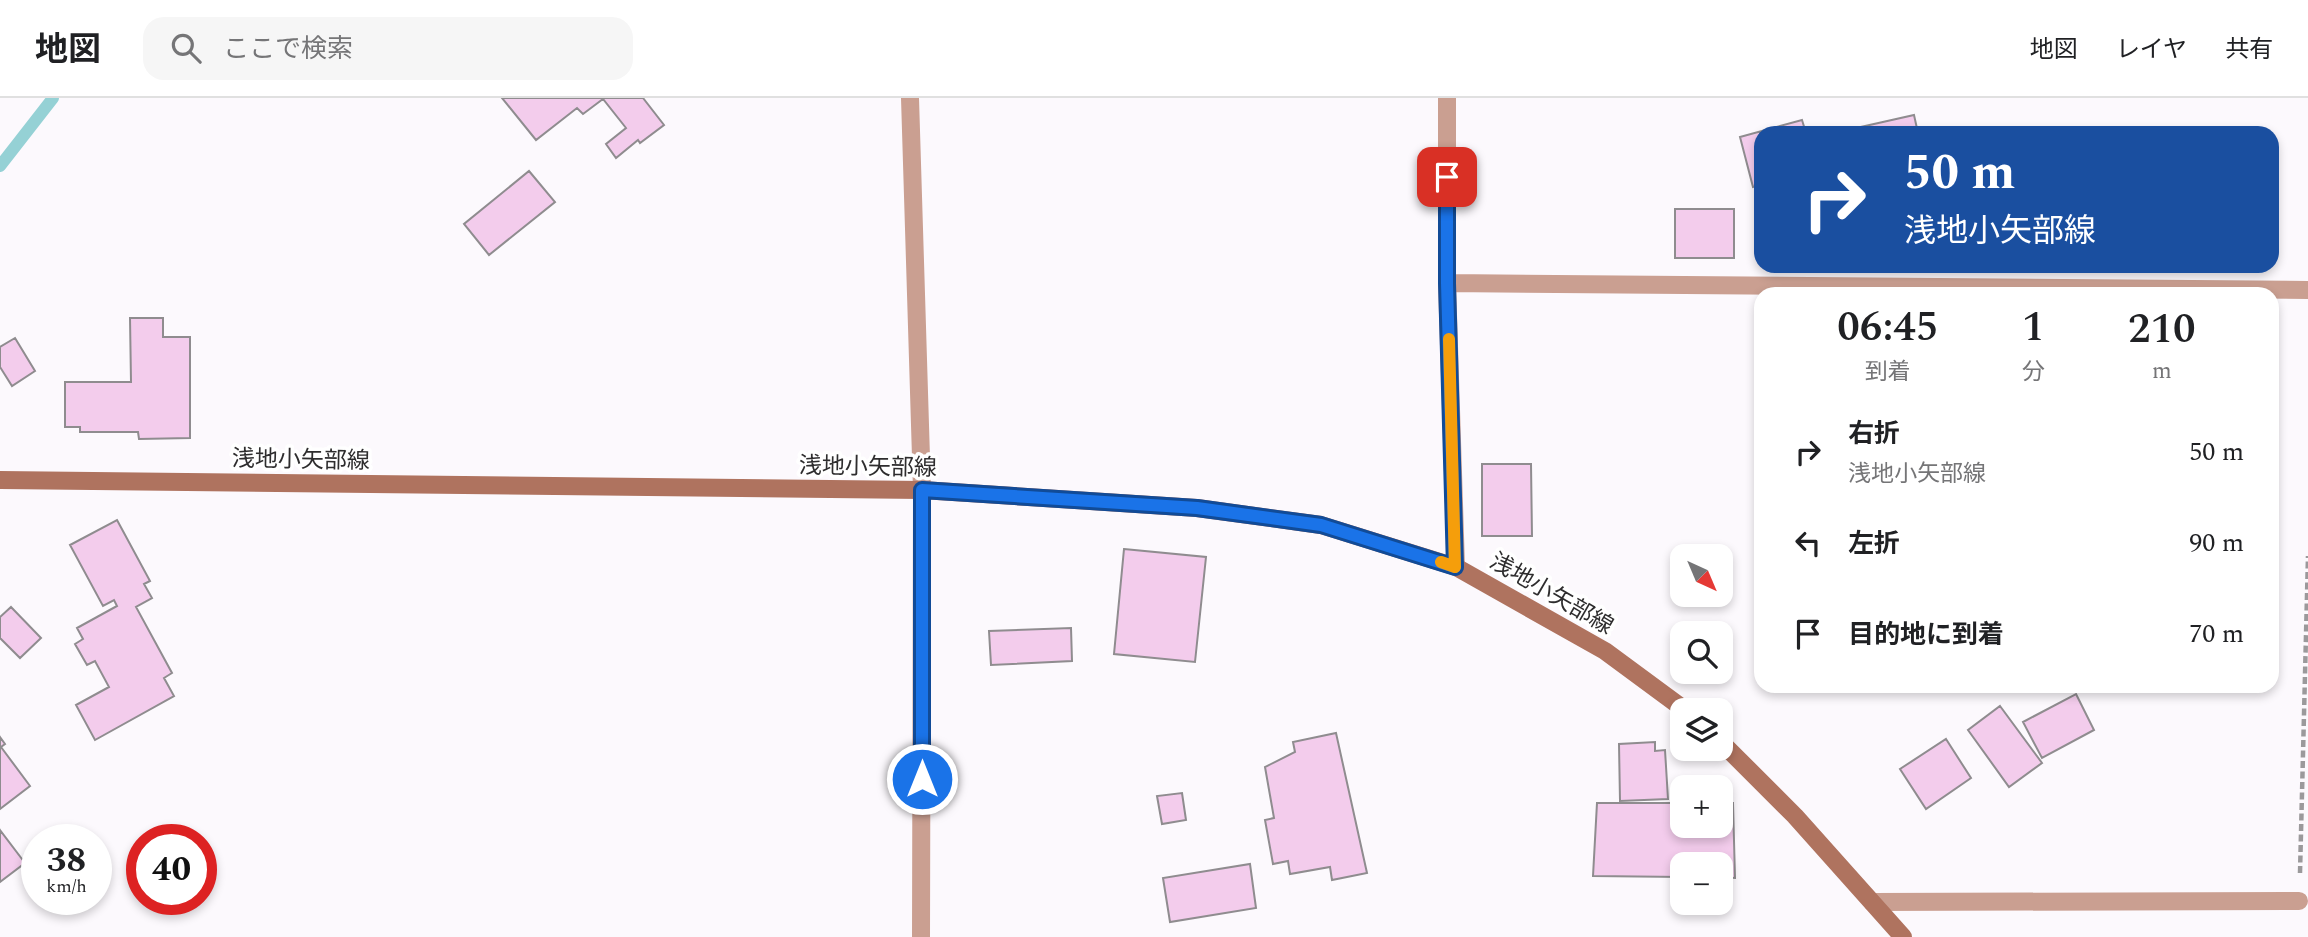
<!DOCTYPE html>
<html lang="ja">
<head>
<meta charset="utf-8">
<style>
	:root { --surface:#fff; --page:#f6f6f6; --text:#202124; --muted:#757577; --line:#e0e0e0 }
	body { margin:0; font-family:Spectral,"Noto Sans JP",serif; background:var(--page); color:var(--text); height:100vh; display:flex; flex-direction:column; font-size:26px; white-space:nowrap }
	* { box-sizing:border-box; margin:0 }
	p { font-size:23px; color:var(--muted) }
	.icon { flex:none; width:38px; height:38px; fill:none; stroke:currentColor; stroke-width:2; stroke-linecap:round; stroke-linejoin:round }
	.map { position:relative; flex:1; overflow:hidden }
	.sheet { position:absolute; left:1754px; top:189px; width:525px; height:406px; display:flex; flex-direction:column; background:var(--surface); border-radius:21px; box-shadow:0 4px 10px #0003 }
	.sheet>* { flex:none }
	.guide { position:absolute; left:1754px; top:28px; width:525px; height:147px; border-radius:21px; box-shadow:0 4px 10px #0003; background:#1a4fa0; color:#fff; overflow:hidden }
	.needle { width:46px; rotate:136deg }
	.tools { position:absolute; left:1670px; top:446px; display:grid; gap:14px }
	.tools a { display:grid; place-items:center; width:63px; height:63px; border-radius:14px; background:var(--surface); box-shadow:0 4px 10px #0003; font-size:35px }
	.speed { position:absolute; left:21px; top:726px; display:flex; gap:14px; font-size:35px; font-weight:700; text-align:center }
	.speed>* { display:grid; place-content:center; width:91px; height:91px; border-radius:50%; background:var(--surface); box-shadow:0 4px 10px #0003; line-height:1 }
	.speed small { font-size:18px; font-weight:400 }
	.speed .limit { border:10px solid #d22; background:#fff; color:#111 }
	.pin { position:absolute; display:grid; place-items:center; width:60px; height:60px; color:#fff; margin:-30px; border-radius:14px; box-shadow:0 4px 10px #0006 }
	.me { position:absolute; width:77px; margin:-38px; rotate:0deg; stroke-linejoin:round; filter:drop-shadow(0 0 5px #0008) }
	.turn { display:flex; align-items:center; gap:24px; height:147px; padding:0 35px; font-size:32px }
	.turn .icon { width:91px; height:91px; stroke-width:2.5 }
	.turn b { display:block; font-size:49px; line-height:60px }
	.eta { display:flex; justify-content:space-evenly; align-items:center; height:119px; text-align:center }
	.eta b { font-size:42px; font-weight:600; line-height:49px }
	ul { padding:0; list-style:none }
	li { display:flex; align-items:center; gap:21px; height:91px; padding:0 35px }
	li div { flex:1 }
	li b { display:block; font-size:26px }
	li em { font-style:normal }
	header { display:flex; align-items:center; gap:42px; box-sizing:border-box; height:98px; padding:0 35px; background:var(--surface); border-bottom:2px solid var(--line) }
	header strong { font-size:33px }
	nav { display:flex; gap:38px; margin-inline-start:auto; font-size:24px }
	.search { width:490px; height:63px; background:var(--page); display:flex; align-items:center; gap:18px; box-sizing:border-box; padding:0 24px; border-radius:21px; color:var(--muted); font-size:26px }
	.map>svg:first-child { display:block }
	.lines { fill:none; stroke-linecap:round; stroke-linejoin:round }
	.stream { stroke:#95d1d5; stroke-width:12 }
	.building { fill:#f3ccec; stroke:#8f8c8f; stroke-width:2 }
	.path { stroke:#9b999b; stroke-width:4.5; stroke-dasharray:7 3.5; stroke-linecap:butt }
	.minor { stroke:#ca9f91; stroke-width:18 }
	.tertiary { stroke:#ca9f91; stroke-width:18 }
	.secondary { stroke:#af735f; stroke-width:18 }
	.route-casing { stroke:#114b97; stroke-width:18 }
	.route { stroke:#1a73e8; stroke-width:12 }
	.slow { stroke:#f59e0b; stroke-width:12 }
	.labels { text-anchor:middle; stroke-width:7; stroke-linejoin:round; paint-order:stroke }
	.street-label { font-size:23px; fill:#2e2d2e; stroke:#fff }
</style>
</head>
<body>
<header>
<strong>地図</strong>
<div class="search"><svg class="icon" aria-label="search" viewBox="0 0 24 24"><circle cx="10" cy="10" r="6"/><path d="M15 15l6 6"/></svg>ここで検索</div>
<nav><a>地図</a><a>レイヤ</a><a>共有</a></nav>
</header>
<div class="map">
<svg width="2308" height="839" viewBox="0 0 2308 839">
	<rect width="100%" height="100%" fill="#fcf9fd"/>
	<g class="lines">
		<path class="stream" d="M0,68L53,0"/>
	</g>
	<path class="building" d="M502,0H643L664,27L640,45L638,42L616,60L606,46L626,30L603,1L583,16L577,10L536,42Z
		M1914,17L1918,35H1834Z
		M1802,22L1806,35H1760V87L1753,89L1740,39Z
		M529,73L555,104L489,157L464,126Z
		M1675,111H1734V160H1675Z
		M130,220H163V239H190V340L139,341L138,334H80V329H65V284H131Z
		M15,240L35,273L12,288L0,269V249Z
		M1482,366H1531L1532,438H1482Z
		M117,422L150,483L144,486L152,500L136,509L172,575L164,580L174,598L95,642L76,607L109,589L95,563L87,567L75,546L83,541L77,530L117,508L114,502L103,508L70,447Z
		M1124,451L1206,459L1195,564L1114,556Z
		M11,509L41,540L20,560L0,540V519Z
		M1071,530L1072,563L991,567L989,533Z
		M2076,596L2094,632L2042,660L2023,624Z
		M2000,608L2042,665L2009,689L1968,632Z
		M1336,635L1367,775L1332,782L1330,769L1290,776L1288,763L1273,766L1265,722L1274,720L1265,669L1295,654L1293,644Z
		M0,639L5,646L1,649L30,688L0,711Z
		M1946,641L1971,680L1926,711L1900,671Z
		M1655,644V653L1665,652L1668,701L1620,703L1619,646Z
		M1182,695L1186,722L1162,726L1157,698Z
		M1597,705H1682V728H1720V705H1733L1735,780L1720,779V766H1682V779L1593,778Z
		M0,732L25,765L0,784Z
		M1250,766L1256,810L1170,824L1163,780Z"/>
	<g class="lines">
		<path class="path" d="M2300,775L2308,458"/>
		<path class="minor" d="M1447,0V185L1456,469
			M1447,185L2308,192
			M1872,804L2299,803"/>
		<path class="tertiary" d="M910,0L922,392L921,839"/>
		<path class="secondary" d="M0,382L922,392L1197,410L1321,427L1456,469L1605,553L1685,612
			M1720,643L1795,718L1903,839"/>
	</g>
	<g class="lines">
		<g class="route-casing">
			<path id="route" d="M922,681V392L1197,410L1321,427L1455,469L1447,185V79"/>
		</g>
		<use href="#route" class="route"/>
		<path class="slow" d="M1441,464L1455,469L1449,241"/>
	</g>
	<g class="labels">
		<g class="street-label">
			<text transform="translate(301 361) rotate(1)" y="8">浅地小矢部線</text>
			<text transform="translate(868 368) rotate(1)" y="8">浅地小矢部線</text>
			<text transform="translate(1552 495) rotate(30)" y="8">浅地小矢部線</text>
		</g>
	</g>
</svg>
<div class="tools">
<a><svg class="needle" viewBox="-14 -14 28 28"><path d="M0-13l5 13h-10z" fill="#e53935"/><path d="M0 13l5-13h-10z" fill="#757577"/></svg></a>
<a><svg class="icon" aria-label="search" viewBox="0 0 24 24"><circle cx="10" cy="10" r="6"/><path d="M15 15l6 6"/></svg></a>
<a><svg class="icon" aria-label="layers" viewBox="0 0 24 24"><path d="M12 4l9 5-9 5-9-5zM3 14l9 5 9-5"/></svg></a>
<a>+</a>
<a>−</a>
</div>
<div class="speed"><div>38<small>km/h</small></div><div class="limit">40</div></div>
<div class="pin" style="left:1447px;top:79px;background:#d93025"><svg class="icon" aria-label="arrive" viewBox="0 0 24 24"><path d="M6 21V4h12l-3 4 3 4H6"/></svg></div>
<svg class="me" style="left:922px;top:681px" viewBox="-20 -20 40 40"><circle r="17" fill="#1a73e8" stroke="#fff" stroke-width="3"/><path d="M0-11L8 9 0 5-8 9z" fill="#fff"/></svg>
<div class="guide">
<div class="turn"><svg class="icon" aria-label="right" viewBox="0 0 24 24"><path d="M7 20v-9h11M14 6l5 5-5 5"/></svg><div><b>50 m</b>浅地小矢部線</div></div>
</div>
<section class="sheet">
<div class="eta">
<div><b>06:45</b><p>到着</p></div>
<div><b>1</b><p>分</p></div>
<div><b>210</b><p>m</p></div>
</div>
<ul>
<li><svg class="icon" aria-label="right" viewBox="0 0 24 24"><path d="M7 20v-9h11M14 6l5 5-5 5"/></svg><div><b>右折</b><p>浅地小矢部線</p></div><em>50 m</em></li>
<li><svg class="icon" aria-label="left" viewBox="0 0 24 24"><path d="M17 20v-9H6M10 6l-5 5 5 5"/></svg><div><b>左折</b></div><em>90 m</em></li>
<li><svg class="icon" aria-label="arrive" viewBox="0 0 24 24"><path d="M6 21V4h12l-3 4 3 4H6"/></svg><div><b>目的地に到着</b></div><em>70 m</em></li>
</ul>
</section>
</div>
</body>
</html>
